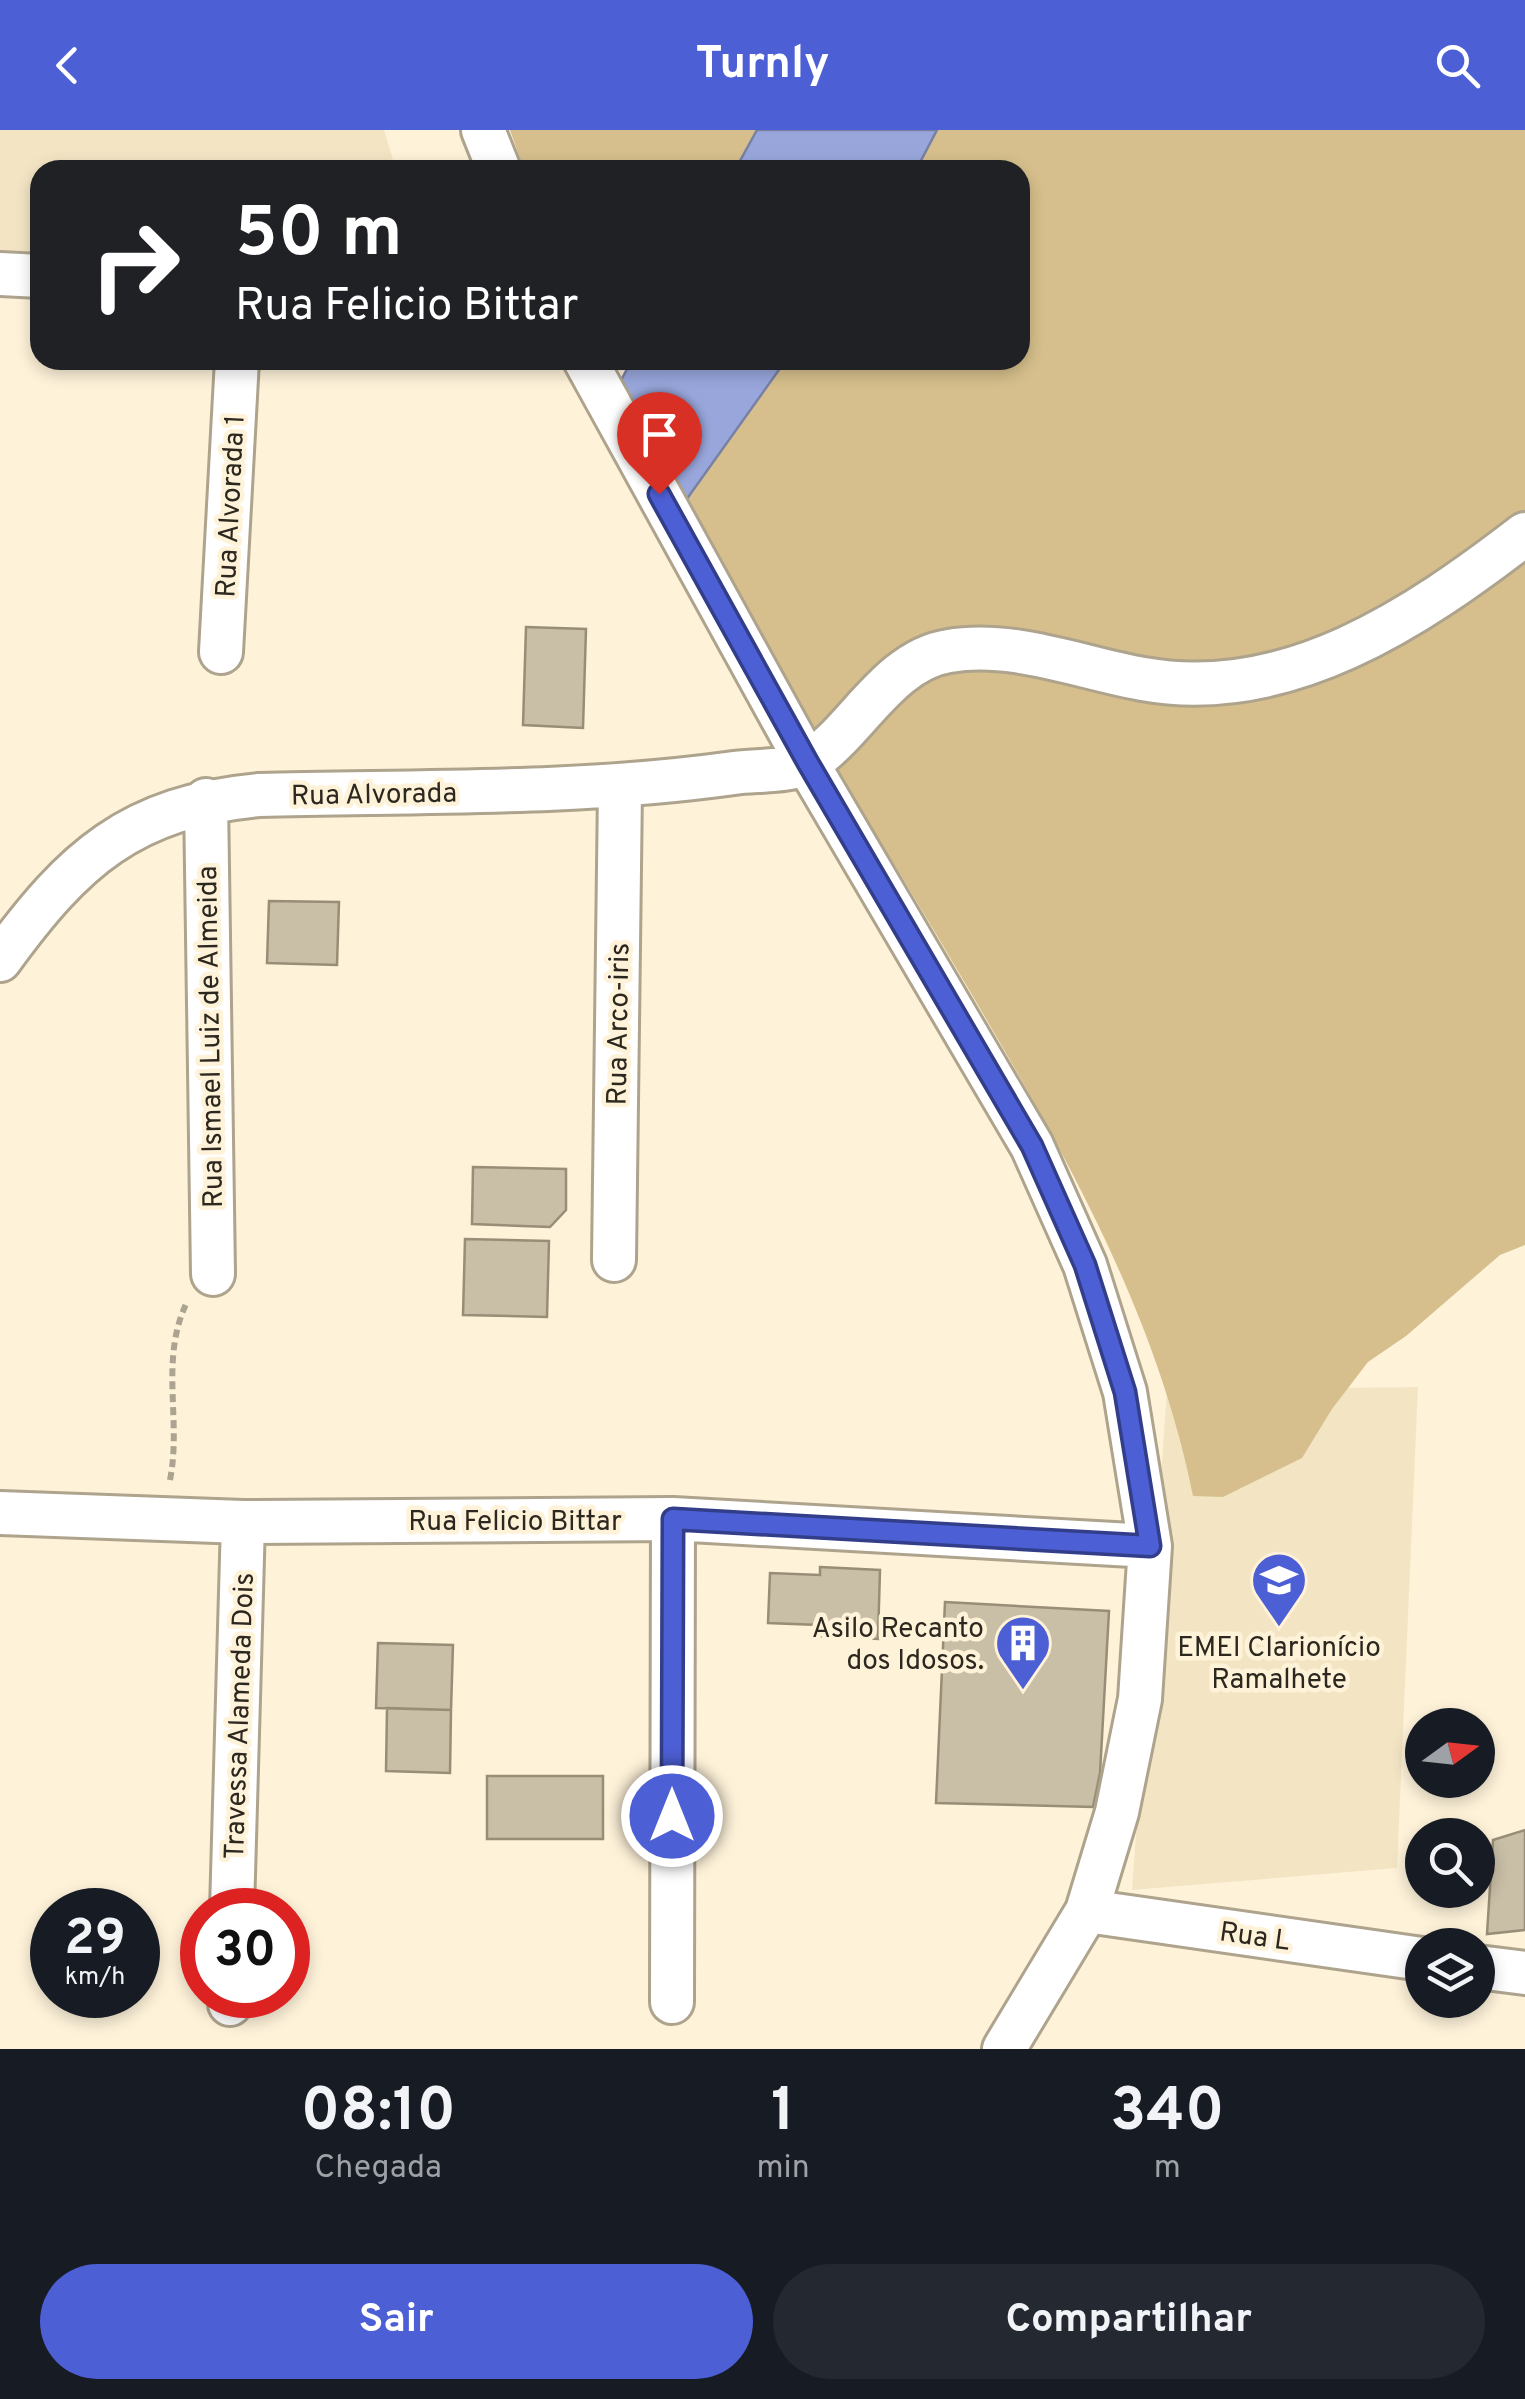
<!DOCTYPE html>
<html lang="pt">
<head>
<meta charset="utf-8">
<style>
	:root { --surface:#171b24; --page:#242831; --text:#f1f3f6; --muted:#9ea1a6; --accent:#4d5fd4 }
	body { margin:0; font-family:Overpass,sans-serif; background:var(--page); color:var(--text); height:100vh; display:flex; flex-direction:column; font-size:38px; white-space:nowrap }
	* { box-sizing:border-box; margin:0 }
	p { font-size:32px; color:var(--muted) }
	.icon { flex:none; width:55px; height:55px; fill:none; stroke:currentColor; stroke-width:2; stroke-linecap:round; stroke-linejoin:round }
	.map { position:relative; height:1919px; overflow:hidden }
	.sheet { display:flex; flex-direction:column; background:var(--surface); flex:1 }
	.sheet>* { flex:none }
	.guide { position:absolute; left:30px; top:30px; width:1000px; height:210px; border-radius:30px; box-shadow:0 5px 15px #0003; background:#202124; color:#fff; overflow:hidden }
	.needle { width:65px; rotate:75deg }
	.tools { position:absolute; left:1405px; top:1578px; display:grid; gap:20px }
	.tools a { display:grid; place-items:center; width:90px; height:90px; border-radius:50%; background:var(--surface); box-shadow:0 5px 15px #0003; font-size:50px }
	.speed { position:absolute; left:30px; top:1758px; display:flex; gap:20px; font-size:50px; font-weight:700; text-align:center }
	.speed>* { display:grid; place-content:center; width:130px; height:130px; border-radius:50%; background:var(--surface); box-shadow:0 5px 15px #0003; line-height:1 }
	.speed small { font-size:25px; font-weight:400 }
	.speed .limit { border:15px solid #d22; background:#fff; color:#111 }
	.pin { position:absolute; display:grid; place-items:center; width:85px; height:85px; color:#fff; margin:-102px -42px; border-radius:50% 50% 50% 0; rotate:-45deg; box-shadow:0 0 10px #0007 }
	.pin .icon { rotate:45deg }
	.me { position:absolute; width:110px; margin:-55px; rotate:0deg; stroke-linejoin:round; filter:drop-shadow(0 0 8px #0008) }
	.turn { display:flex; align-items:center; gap:35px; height:210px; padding:0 40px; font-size:45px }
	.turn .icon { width:130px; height:130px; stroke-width:2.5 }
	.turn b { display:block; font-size:70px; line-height:85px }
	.eta { display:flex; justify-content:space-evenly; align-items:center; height:170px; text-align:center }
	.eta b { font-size:60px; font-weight:700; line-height:70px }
	.button { display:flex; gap:20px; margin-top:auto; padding:20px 40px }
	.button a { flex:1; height:115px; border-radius:60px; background:var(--accent); color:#fff; font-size:40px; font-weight:700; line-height:115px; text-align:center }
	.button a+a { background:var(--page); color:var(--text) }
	header { display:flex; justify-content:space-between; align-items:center; height:130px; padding:0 40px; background:var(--accent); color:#fff; font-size:45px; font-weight:700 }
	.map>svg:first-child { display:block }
	.built { fill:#f3e5c4 }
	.green { fill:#d6bf8c }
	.water { fill:#98a6db; stroke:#7880a3; stroke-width:2.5 }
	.building { fill:#c9bea6; stroke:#988d76; stroke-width:2.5 }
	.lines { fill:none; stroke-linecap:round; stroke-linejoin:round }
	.minor-casing { stroke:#aea38c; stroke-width:48 }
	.path { stroke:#aca390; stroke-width:6; stroke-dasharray:8 5; stroke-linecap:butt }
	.minor { stroke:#fff; stroke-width:42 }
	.route-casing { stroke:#323e8a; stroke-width:25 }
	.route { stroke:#4d5fd4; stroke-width:18 }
	.labels { text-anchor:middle; stroke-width:9; stroke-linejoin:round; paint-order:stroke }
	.street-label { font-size:28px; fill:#2c281f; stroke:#fef2d9 }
	.poi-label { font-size:28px; fill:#2c281f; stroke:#fef2d9; text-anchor:end }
</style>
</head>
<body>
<header><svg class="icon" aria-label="back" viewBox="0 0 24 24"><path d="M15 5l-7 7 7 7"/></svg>Turnly<svg class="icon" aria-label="search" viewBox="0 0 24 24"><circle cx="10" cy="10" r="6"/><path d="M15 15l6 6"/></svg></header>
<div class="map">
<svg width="1525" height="1919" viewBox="0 0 1525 1919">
	<rect width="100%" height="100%" fill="#fef2d9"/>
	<path class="built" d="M0,0H384L396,40H40V160L0,159Z
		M1418,1257L1397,1738L1132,1760L1167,1260Z"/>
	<path class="green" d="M510,0H757L735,40H524Z
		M937,0H1525V1115L1500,1125L1406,1206L1368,1232L1332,1279L1302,1328L1223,1367L1193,1366C1157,1186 1067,1027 975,870C878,704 774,542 684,373L786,230H1020V40H916Z"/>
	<path class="water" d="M757,0H937L916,40H735Z
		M632,230H786L684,373L619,254Z"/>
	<path class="building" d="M526,497L586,499L583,598L523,595Z
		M269,771L339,772L337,835L267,833Z
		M473,1037L566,1039V1080L550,1097L472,1094Z
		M465,1109L549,1111L547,1187L463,1185Z
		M820,1437L880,1440L878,1509L819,1506V1495L768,1493L770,1443L820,1445Z
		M945,1472L1109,1481L1100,1643L1093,1677L936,1673Z
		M378,1513L453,1515L451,1580L376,1578Z
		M387,1578L451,1580L450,1643L386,1641Z
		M487,1646H603V1709H487Z
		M1525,1700V1800L1487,1804L1493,1710Z"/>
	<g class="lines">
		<g class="minor-casing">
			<path id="minor" d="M483,0L499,40
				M0,144L40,146
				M585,230L807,633L1032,1016L1085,1135L1125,1262L1150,1416L1140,1569L1117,1682L1087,1781L1004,1919
				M221,522L237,230
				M206,670L213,1144
				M0,830C74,728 131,677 259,665C419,661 576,665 734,643C755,640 791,642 809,632C854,605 888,530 949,521C1013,510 1081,538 1143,549C1287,575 1416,488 1525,404
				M614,1130L620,659
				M0,1383L243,1392L673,1389L1150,1416
				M232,1780L243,1392
				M1087,1781L1422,1829
				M1478,1837L1525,1843
				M672,1872L673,1389
				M230,1874V1865"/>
		</g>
		<path class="path" d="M170,1350C182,1290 159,1230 187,1172"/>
		<use href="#minor" class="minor"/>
	</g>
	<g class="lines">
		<g class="route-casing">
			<path id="route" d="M659,364L808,633L1032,1016L1085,1135L1125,1262L1150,1416L673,1389L672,1686"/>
		</g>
		<use href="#route" class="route"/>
	</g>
	<defs>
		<g id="school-pin" transform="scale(2.875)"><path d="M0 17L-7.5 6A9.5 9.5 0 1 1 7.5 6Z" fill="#4d5fd4" stroke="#fef2d9"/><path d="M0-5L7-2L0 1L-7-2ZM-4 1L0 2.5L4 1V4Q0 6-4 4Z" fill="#fff"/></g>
		<g id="building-pin" transform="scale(2.875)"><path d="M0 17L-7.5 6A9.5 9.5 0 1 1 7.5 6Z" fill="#4d5fd4" stroke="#fef2d9"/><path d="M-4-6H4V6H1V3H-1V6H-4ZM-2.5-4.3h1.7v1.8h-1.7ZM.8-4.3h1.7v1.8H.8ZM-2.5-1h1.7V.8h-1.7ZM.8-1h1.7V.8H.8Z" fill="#fff"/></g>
	</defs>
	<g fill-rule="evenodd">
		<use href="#school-pin" x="1279" y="1450"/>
		<use href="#building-pin" x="1023" y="1513"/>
	</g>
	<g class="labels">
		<g class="street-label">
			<text transform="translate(229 376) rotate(-87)" y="10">Rua Alvorada 1</text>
			<text transform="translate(374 663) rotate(-1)" y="10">Rua Alvorada</text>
			<text transform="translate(617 894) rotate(-89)" y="10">Rua Arco-iris</text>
			<text transform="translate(209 907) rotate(-91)" y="10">Rua Ismael Luiz de Almeida</text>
			<text x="515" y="1400">Rua Felicio Bittar</text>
			<text transform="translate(238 1586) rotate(-88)" y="10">Travessa Alameda Dois</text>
			<text transform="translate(1255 1805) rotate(8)" y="10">Rua L</text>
		</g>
		<g class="poi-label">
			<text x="984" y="1507">Asilo Recanto<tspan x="984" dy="32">dos Idosos.</tspan></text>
			<text x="1279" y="1526" text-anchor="middle">EMEI Clarionício<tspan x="1279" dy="32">Ramalhete</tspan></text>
		</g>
	</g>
</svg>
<div class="tools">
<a><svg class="needle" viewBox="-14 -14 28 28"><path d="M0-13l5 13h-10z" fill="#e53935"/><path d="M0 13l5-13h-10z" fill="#9ea1a6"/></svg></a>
<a><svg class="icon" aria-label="search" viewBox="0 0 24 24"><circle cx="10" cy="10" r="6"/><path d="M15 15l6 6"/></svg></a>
<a><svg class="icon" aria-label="layers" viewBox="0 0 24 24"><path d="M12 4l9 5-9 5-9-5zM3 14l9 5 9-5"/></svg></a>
</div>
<div class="speed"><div>29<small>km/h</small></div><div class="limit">30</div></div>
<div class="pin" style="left:659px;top:364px;background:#d93025"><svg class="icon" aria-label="arrive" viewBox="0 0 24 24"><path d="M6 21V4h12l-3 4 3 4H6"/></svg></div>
<svg class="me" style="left:672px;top:1686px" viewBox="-20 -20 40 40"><circle r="17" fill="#4d5fd4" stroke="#fff" stroke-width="3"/><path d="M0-11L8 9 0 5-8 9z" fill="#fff"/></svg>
<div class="guide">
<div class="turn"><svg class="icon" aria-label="right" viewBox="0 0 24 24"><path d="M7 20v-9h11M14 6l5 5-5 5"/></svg><div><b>50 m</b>Rua Felicio Bittar</div></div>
</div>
</div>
<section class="sheet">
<div class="eta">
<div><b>08:10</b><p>Chegada</p></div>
<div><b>1</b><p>min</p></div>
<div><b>340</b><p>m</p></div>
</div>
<div class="button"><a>Sair</a><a>Compartilhar</a></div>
</section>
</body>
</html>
